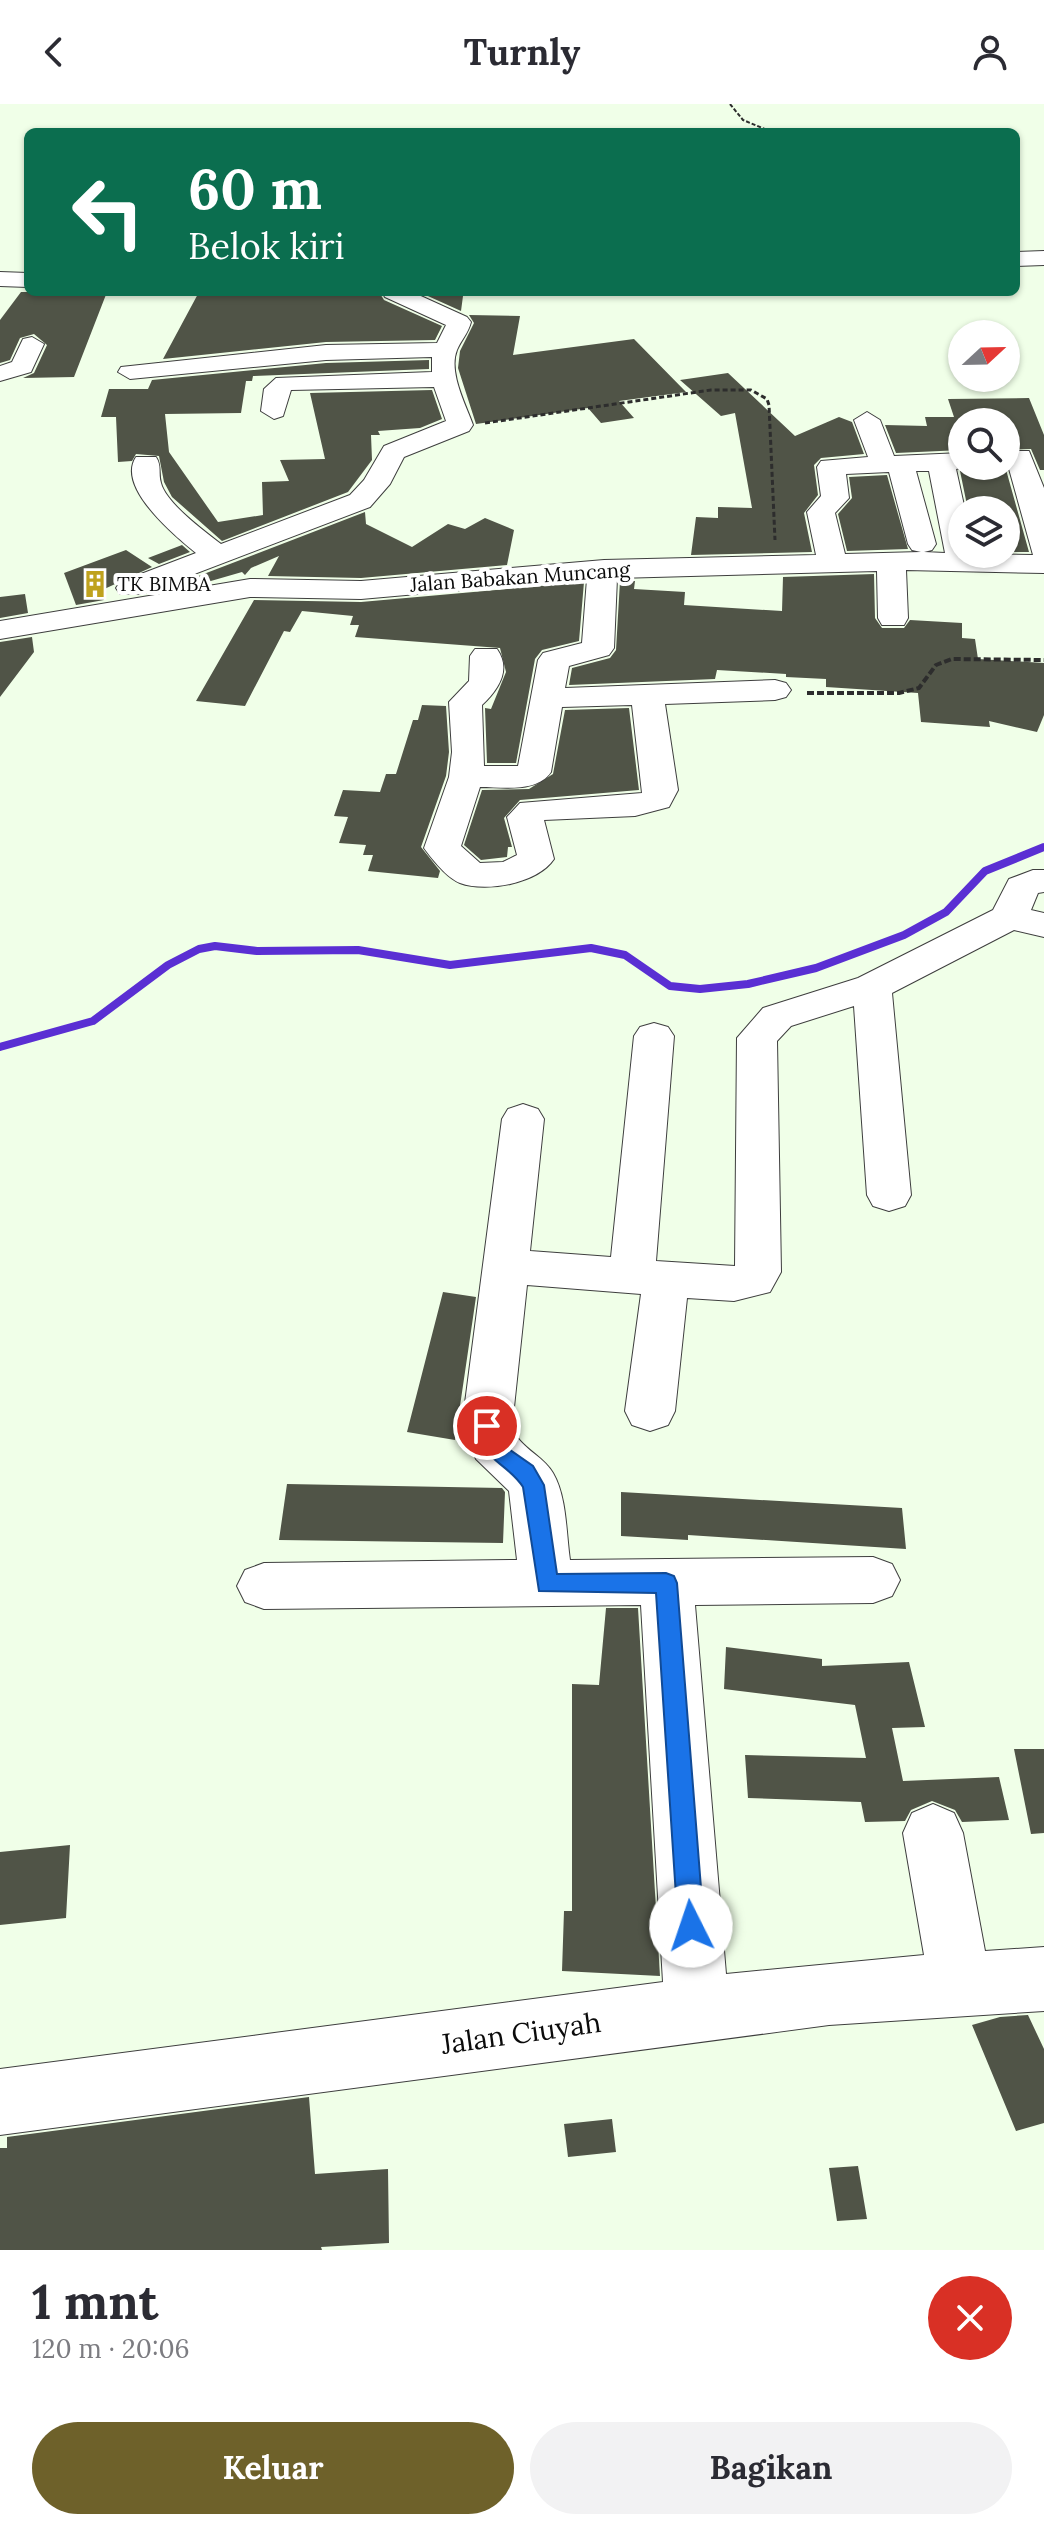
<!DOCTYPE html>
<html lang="id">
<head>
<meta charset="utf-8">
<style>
	:root { --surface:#fff; --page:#f2f2f3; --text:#2b2b33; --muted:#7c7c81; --accent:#6e612a }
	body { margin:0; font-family:Lora,serif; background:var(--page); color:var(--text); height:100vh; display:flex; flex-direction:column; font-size:30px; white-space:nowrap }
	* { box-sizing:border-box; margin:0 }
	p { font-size:26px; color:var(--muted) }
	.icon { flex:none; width:44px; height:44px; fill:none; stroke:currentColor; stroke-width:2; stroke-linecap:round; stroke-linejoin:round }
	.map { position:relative; height:2146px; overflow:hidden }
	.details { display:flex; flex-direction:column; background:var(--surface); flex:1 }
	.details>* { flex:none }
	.top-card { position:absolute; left:24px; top:24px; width:996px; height:168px; border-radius:12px; box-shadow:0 2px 6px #0004; background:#0b6e4f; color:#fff; overflow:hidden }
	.needle { width:52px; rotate:68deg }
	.buttons { position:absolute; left:948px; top:216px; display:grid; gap:16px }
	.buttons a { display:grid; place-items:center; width:72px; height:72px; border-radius:50%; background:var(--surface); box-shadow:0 2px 6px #0004; font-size:40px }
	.pin { position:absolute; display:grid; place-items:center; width:68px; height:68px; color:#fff; margin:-34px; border:4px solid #fff; border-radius:50%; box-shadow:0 2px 8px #0007 }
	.me { position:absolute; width:88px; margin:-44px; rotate:356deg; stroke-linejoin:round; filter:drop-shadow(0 0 6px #0008) }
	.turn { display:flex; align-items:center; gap:28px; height:168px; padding:0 32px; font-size:36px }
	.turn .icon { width:104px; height:104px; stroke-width:2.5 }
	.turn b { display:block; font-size:56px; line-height:68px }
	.round { display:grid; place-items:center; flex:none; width:84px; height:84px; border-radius:42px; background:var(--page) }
	.overview { display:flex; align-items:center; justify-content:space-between; height:136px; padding:0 32px }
	h1 { font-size:48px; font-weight:700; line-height:60px }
	.primary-button { display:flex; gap:16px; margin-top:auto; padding:16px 32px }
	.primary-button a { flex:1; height:92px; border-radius:48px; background:var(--accent); color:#fff; font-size:32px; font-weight:700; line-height:92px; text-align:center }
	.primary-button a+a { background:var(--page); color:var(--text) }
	header { display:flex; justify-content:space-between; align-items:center; height:104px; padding:0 32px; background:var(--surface); font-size:36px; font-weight:700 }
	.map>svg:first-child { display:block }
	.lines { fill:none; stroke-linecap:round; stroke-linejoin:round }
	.stream { stroke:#5a2fd3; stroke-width:8 }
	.building { fill:#505447 }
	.minor-casing { stroke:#3e3e3e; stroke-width:2 }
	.path-far2 { stroke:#2d2d2d; stroke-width:2; stroke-dasharray:4 2; stroke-linecap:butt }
	.path-far1 { stroke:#2d2d2d; stroke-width:3; stroke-dasharray:5 3; stroke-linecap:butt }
	.path { stroke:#2d2d2d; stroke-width:4; stroke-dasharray:7 3; stroke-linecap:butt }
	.minor { fill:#fff; fill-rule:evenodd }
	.route { fill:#1a73e8; stroke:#114b97; stroke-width:2 }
	.labels { text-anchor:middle; stroke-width:8; stroke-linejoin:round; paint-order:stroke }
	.far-street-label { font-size:20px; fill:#0b0b0b; stroke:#fff }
	.far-poi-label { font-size:20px; fill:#0b0b0b; stroke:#fff; text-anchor:start }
	.near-street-label { font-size:28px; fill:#0b0b0b; stroke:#fff }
</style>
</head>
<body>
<header><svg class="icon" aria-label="back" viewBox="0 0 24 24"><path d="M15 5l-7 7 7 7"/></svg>Turnly<svg class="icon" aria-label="person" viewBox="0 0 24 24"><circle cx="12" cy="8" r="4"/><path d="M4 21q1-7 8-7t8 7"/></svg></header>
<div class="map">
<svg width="1044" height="2146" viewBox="0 0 1044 2146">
	<rect width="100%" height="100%" fill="#f0ffe8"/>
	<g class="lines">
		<path class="stream" d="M0,943L93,917L168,861L199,845L215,842L257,847L358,846L450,861L591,844L625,851L670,882L700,885L748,880L816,864L904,831L946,808L985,767L1044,743"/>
	</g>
	<path class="building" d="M21,188H107L74,273L23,274L34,269L47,241L34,230L20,234L10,256L0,259V216Z
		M199,188H379L384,196L442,222L435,236L326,238L163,255Z
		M419,188H457L456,192H463L461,207Z
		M469,211L520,212L513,251L634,235L686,288L619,297L634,314L601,319L588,304L476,320L458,264L460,247L474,219Z
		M429,256V265L253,272L252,277H246L241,309L165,310L169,348L218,418L263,411L262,378L289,377L280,356L325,355L310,289L432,286L442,315L420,324L378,327L380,331H371L372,356L348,388L222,437L172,393L164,378L159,352L136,350L132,357L118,358L116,313H101L109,285H148L152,276L326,259Z
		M728,269L795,332L839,313L852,318L864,350L821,354L814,361L818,391L804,409L812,448L691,451L696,413L718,414V403L752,404L735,309L721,312L680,276Z
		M1029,294L1044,331V366H1040L1031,345L1006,346V318H962V346L896,349L885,321L927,322L925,313H954L948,295Z
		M975,362H1005L1029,448H1006V406H968L960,367Z
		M887,371L908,445L847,447L838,410L852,394L849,373Z
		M365,408L366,420L412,443L448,420L465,425L485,414L514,426L507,461L361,474L268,472L279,452L251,464L245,471L242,468L197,481L188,476Z
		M182,441L190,448L159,460L148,454Z
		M126,446L152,463L100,487L104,496L76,501L64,469Z
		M874,470L875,514L882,524H904L910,516L962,519V534L975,535L978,555L1044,559V611L1037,628L989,617L990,623L921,618L918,589L826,583V575L786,573V570L717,566L715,575L569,581L572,564L610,554L616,546L620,477H635L634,485L685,488L684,501L782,507L783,473Z
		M584,478L579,537L542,546L535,555L516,659H487L485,604L491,605L506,568L500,544L355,533L359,521H350L353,512L302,507L290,528L284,527L245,602L196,597L254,496L361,498Z
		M25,490L28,509L0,514V493Z
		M32,533L34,548L0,593V538Z
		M422,601L446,602L449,648L446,672L421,743L440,767L438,774L368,767L373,751H363L366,741L339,739L348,713L334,712L343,686L380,688L386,670H396L413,616H418Z
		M629,604L639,686L520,696L504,714L512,743H508L507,753L481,756L464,741L482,686L529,685L553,670L565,606Z
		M443,1188L476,1193L455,1336L407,1328Z
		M287,1380L502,1384L505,1388L503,1439L279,1436Z
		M621,1388L902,1404L906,1445L688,1431V1436L621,1432Z
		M606,1504H638L660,1872L562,1867L564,1807H572V1580L599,1581Z
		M726,1543L822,1555V1562L909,1558L925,1623L892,1624L903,1677L999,1673L1009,1716L962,1718L955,1706L932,1697L911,1706L905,1717L865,1718L861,1698L748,1694L745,1651L866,1654L855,1601L724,1585Z
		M1014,1645H1044V1729L1031,1730Z
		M70,1741L66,1814L0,1821V1748Z
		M1028,1911L1044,1945V2019L1016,2027L972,1921L1000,1913Z
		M309,1993L315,2070L388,2065L389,2139L321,2143L322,2146H0V2044H7V2033Z
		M612,2015L616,2048L568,2053L564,2020Z
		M858,2062L867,2115L837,2117L829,2064Z"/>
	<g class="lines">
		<g class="minor-casing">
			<path id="minor" d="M1044,147V161L1016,162V148Z
				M0,168L28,169V183L0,182Z
				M382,188H412L467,213L471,218C468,230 461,236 457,246C448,268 466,301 473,321L469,327L404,353L390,380L370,403L142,490H120L116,484L120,478L196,449C175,432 116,383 136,353H156C162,362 158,369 161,379C166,399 204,427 221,440L350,391L364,376L384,342L446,317L434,283L291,286L283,312L274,315L261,307L264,285L276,274L432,268V253L326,256L130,275L118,268L121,263L326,241L437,239L446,221L385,193Z
				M32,233L44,240L31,268L0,277V262L12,258L23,235Z
				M867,308L880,316L894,352L962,349V362H972L956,365L965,406L962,450L1033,451L1006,354L1009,347H1029L1044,384V469L906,466L908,514L904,521H882L878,514L877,467L617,474L614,544L609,551L569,562L565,584L775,576L786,579L791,586L786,593L775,596L665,600L678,686L669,703L635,712L544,716L554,755C538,779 487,789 460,779C447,774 432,755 424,744L449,673L452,648L449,598L469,577L470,552L475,545H497C512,566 498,586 482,601L484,662H518L538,556L543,549L582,539L587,475L361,495L250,493L0,535V517L250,475L361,477L604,456L816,451L807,408L821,392L817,363L821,357L868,353L854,316ZM916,367H929L945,449L924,448L932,446L936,440ZM889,368L908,440L912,446L921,448L845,450L835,409L849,394L846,370ZM632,601L642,689L520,699L507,713L517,751L503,758L480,759L461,742L480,683C503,683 537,689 551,668L562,603Z
				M1033,766H1044V788L1038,789L1031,806L1044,809V833L1014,826L892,889L911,1091L905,1102L889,1107L873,1102L867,1091L854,902L791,922L777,937L781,1168L770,1188L734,1197L687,1194L675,1307L668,1321L650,1327L632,1321L625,1307L641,1190L527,1181L512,1322C517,1343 543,1351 553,1369C567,1393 566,1429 570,1456L873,1453L892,1460L900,1476L892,1492L873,1499L695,1501L726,1870L924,1851L903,1729L912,1709L933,1700L954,1709L963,1729L985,1847L1044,1843V1907L829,1921L0,2031V1965L663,1878L641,1501L264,1505L245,1498L237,1482L245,1466L264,1459L517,1456L509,1387L476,1355L462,1322L502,1015L508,1005L523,1000L538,1005L544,1015L530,1147L611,1153L634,932L640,923L654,919L668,923L674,932L656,1157L735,1162L737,934L763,904L858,874L993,806L1009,775Z"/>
		</g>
		<path class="path-far2" d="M730,0L743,16L772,28"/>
		<path class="path-far1" d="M485,319L711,286H751L767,295L769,301L775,436"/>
		<path class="path" d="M807,589H899L919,584L936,561L952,555L1044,556"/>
		<use href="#minor" class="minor"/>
	</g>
	<path class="route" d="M487,1314L494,1316L503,1341L533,1362L544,1381L557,1470L666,1469L674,1472L677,1479L704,1822L700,1831L691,1835L682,1831L678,1822L656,1489L539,1487L523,1383C508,1359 479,1355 476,1322Z"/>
	<defs>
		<g id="building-bare" transform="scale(2.16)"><path d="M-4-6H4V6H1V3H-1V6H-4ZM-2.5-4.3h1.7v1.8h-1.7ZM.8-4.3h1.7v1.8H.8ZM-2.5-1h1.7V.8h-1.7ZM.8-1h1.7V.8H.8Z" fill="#bfa21e" stroke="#fff" stroke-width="2.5" paint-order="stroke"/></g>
	</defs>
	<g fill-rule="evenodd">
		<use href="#building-bare" x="95" y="480"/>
	</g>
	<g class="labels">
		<g class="far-street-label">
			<text transform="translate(520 473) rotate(-4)" y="7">Jalan Babakan Muncang</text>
		</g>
		<g class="far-poi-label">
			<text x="117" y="487">TK BIMBA</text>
		</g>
		<g class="near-street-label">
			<text transform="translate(521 1929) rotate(-8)" y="10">Jalan Ciuyah</text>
		</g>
	</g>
</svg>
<div class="buttons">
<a><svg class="needle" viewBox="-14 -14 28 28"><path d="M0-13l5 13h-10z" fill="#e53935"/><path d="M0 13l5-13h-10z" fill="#7c7c81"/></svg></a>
<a><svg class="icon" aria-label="search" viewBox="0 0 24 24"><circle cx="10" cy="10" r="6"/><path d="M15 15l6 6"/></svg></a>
<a><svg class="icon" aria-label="layers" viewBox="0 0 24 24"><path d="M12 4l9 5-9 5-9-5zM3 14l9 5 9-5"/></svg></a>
</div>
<div class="pin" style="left:487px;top:1322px;background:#d93025"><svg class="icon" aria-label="arrive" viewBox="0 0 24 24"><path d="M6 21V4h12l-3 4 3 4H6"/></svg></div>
<svg class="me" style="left:691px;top:1822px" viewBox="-20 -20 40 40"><circle r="19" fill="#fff"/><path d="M0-13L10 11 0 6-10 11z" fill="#1a73e8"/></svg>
<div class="top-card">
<div class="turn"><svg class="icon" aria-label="left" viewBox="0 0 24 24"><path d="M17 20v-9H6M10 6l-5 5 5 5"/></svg><div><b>60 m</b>Belok kiri</div></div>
</div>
</div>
<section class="details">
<div class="overview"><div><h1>1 mnt</h1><p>120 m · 20:06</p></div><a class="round" style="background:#d93025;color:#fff"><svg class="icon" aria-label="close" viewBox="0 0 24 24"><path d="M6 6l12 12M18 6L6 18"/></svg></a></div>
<div class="primary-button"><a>Keluar</a><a>Bagikan</a></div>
</section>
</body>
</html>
